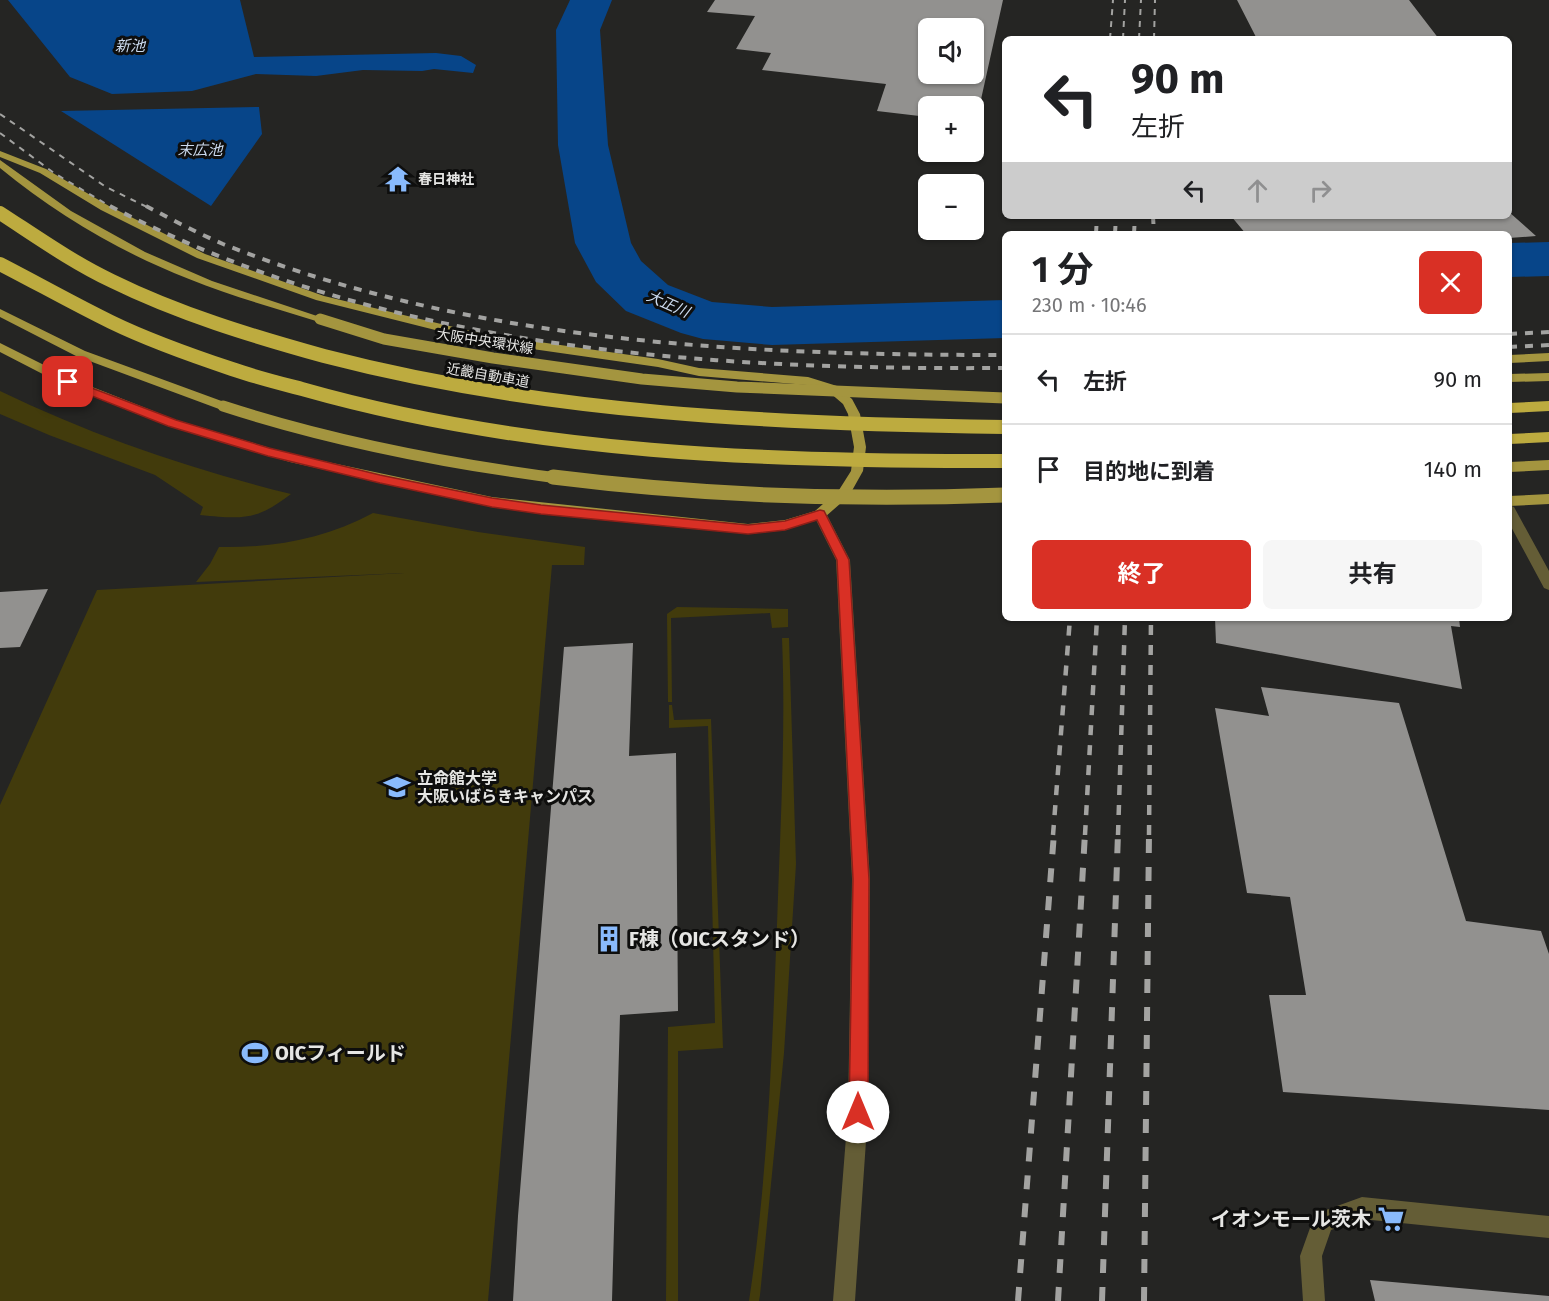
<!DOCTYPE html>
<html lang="ja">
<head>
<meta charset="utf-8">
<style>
	:root { --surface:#fff; --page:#f6f6f6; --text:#202124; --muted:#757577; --line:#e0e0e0; --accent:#d93025 }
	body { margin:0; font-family:"Fira Sans","Noto Sans JP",sans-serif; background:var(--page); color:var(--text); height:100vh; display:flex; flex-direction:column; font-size:22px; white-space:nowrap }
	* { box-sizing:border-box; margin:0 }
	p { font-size:20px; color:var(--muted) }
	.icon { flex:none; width:33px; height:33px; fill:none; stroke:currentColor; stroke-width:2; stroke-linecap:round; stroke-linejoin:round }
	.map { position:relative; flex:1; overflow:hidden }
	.details { position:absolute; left:1002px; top:231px; width:510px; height:390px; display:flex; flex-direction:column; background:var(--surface); border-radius:9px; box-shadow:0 2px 4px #0004 }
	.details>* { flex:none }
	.top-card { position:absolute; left:1002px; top:36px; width:510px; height:183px; border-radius:9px; box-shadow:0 2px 4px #0004; background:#fff; color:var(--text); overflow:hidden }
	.buttons { position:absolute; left:918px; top:18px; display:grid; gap:12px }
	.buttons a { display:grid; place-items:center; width:66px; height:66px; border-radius:9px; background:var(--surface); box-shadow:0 2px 4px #0004; font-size:30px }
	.pin { position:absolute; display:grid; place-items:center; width:51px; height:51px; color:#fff; margin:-26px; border-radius:12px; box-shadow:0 3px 9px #0006 }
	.me { position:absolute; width:66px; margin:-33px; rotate:0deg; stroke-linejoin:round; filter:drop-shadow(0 0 4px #0008) }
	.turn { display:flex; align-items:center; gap:21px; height:126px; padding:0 30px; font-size:27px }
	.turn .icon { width:78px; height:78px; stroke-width:2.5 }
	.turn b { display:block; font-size:42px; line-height:51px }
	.lanes { display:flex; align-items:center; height:57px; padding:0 30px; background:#0003; justify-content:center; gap:30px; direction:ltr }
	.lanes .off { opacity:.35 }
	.round { display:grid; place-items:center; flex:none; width:63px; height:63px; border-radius:9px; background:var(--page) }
	.summary { display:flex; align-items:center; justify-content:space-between; height:102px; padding:0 30px }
	h1 { font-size:36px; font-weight:700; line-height:45px }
	.cta { display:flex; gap:12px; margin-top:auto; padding:12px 30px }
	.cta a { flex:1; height:69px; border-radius:9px; background:var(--accent); color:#fff; font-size:24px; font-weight:700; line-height:69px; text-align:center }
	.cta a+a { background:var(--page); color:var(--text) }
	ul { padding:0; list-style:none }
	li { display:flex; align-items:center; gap:18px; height:90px; padding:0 30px; border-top:2px solid var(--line) }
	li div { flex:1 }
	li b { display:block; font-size:22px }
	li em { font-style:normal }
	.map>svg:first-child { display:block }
	.green { fill:#423b0c }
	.water { fill:#074589 }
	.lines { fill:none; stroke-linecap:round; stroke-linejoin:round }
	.river { fill:#074589; fill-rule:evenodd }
	.building { fill:#92918f; fill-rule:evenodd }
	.service { fill:#645d36; fill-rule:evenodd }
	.tertiary { fill:#645d36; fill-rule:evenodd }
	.primary { fill:#a4953f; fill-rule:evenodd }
	.motorway { fill:#bdab3f; fill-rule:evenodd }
	.rail-far3 { stroke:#a3a3a1; stroke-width:2; stroke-dasharray:6 6; stroke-linecap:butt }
	.rail-far2 { stroke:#a3a3a1; stroke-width:4; stroke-dasharray:8 8; stroke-linecap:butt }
	.rail-far1 { stroke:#a3a3a1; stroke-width:4.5; stroke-dasharray:10 10; stroke-linecap:butt }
	.rail { stroke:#a3a3a1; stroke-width:6; stroke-dasharray:14 14; stroke-linecap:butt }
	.primary-bridge-far1 { stroke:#a4953f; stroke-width:11 }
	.primary-bridge { stroke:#a4953f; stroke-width:15 }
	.motorway-bridge { stroke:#bdab3f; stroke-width:14 }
	.route { fill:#d93025; stroke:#8d1f18; stroke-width:1.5 }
	.labels { text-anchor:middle; stroke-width:6; stroke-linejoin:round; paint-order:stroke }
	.far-poi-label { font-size:14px; font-weight:bold; fill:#e6e6e4; stroke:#0e0e0d; text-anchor:start }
	.far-street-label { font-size:14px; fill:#e6e6e4; stroke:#0e0e0d }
	.far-water-label { font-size:15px; font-style:italic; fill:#ccdbef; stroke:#0e0e0d }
	.poi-label { font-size:16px; font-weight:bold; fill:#e6e6e4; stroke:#0e0e0d; text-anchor:start }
	.near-poi-label { font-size:20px; font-weight:bold; fill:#e6e6e4; stroke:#0e0e0d; text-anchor:start }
</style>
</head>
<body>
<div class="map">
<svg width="1549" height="1301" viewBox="0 0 1549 1301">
	<rect width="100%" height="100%" fill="#252523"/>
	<path class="green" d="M0,391C93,436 190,469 291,494C256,521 243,519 200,515L203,507L155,475L49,435L0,414Z
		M373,513L478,532L585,547L584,565H552L488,1301H0V805L97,590L405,573L196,582L210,564L219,547C274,548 324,539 373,513Z
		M677,607L788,609V627L772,628L770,613L671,618L672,702H668L667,614Z
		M782,638H789L796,864L784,1053L760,1295L759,1301H749C768,1176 772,1051 777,925C780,829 786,734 782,638Z
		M669,705H672L674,720L711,719L723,1048L678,1051V1301H666L668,1027L715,1023L708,726L669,728Z"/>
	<path class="water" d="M8,0H240L254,57L436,53L461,56L476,65L473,73L434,69L422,71L363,70L316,76L256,74L192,91L112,94L70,77Z
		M259,107L262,134L211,206L61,111Z"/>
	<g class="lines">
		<path class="river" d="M570,0H612L600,30L608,145L631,243L641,261L668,285L712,302L772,307L1005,300V338L772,345L703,339L681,333L626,311L596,282L575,243L558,145L556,30Z
			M1549,242V276L1509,277V243Z"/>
	</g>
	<path class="building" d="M715,0H1003L976,122H974V106H928V117L877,111L886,84L762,70L771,53L736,49L755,16L707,12ZM928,28H974V74H928Z
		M1237,0H1409L1439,39H1257Z
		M1509,212L1536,236L1509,238V234H1246L1231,216H1509Z
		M48,589L20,647L0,648V592Z
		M1215,618H1459L1460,627L1451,626L1462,689L1216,643Z
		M633,643L629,756L676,753L678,1011L620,1015L612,1301H513L518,1216L564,647Z
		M1261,687L1399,703L1466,921L1541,931L1549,954V1110L1283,1092L1269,995H1306L1290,897L1247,893L1215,708L1269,716Z
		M1370,1280L1549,1296V1301H1375Z"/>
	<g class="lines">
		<path class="service" d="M1362,1197L1549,1216V1238L1362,1219L1331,1230L1322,1256L1325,1301H1303L1300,1256L1315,1214Z"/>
		<path class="tertiary" d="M1509,505L1514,507L1549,571V590L1544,588L1509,523Z
			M820,509L825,511L850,560L870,879L868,1112L855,1301H833L848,1112L852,879L836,560L813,514Z"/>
		<path class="primary" d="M0,151L46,169L109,206L205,254L324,296L483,334L658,359L699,368L808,377L837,386L852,399L860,414L866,447L863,471L849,496L825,517L785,530L748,534L492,507L290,462L168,426L64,385L0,352V343L72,379L176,420L290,454L492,497L748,524L785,520L815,511L839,490L851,471L854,447L848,414L843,404L829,392L807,385L699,376L658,367L483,342L316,300L197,258L101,210L40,173L0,157Z
			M0,160L71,211L145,252L212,281L326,319L324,321H316C274,308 231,296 189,279C120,252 57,215 0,168Z
			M0,309L85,351L227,403L229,406L227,409H219L76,356L0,317Z
			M1549,353V361L1509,363V355Z
			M1549,373V381L1509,382V374Z
			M1549,460V470L1509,472V462Z
			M1549,494V504L1509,506V496Z"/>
		<path class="motorway" d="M1549,401V411L1509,413V403Z
			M1549,432V442L1509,444V434Z"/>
		<path class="rail-far3" d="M1110,39L1113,0
			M1123,39L1125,0
			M1139,39L1141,0
			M1154,39L1155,0
			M0,114L106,187L149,208
			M0,133L54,173L113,208"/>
		<path class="rail-far2" d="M110,206C384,350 702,370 1005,368
			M146,206C171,219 197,233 223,244C471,343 741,355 1005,355
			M1153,216L1154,234
			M1096,234L1097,216
			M1115,234L1116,216
			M1134,234L1135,216
			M1509,334L1549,332
			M1509,347L1549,345"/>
		<path class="rail-far1" d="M1053,835L1070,618
			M1085,835L1097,618
			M1118,835L1125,618
			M1149,835L1151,618"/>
		<path class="rail" d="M1018,1301L1054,833
			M1058,1301L1085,833
			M1102,1301L1118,833
			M1144,1301L1149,833"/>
		<path class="primary-bridge-far1" d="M320,319L384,339L493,358L642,379L737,387L1005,398
			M223,406C334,442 449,464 565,479"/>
		<path class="primary-bridge" d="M553,477C704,496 854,501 1005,495"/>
		<path class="motorway-bridge" d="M0,213C37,237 72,262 112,281C179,314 252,336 324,356C547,414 776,424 1005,427
			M0,264C37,283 74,304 111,322C148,340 193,356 232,369C255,377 279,383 302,389C531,454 769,462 1005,461"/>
	</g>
	<path class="route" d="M68,379L176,420L269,448L380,475L492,498L541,505L748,525L785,521L820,510L824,511L849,560L869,879L868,1112L865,1119L858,1121L852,1119L849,1112L853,879L837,560L817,520L785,530L748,534L541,514L492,507L380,483L268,456L168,426L64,385L62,382Z"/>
	<defs>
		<g id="temple-bare" transform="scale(2.07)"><path d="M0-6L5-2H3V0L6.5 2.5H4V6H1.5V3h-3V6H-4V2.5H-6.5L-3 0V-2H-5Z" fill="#89bafc" stroke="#0e0e0d" stroke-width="2.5" paint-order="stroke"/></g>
		<g id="university-bare" transform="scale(2.07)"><path d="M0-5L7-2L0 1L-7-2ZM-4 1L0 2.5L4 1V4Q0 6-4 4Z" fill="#89bafc" stroke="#0e0e0d" stroke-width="2.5" paint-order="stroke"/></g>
		<g id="building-bare" transform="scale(2.07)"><path d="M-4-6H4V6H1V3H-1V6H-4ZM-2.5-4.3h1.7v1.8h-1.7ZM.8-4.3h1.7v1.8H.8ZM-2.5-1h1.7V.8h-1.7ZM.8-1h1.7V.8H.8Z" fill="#89bafc" stroke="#0e0e0d" stroke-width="2.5" paint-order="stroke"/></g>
		<g id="stadium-bare" transform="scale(2.07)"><path d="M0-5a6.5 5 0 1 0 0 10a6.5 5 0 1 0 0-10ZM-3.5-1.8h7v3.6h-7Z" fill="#89bafc" stroke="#0e0e0d" stroke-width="2.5" paint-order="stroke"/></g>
		<g id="supermarket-bare" transform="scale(2.07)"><path d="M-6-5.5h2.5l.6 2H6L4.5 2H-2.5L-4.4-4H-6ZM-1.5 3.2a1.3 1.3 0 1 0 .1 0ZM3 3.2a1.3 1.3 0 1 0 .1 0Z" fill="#89bafc" stroke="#0e0e0d" stroke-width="2.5" paint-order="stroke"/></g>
	</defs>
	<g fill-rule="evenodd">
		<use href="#temple-bare" x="398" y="179"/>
		<use href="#university-bare" x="397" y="787"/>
		<use href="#building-bare" x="609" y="939"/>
		<use href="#stadium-bare" x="255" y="1053"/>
		<use href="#supermarket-bare" x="1391" y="1219"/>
	</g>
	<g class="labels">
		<g class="far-poi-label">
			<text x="418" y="184">春日神社</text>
		</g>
		<g class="far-street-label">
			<text transform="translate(485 341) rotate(9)" y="5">大阪中央環状線</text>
			<text transform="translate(488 375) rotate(10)" y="5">近畿自動車道</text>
		</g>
		<g class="far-water-label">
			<text x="130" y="51">新池</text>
			<text x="200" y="155">末広池</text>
			<text transform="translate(668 304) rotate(24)" y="5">大正川</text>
		</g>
		<g class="poi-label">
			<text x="417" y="784">立命館大学<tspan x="417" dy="18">大阪いばらきキャンパス</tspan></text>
		</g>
		<g class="near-poi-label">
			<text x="629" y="946">F棟（OICスタンド）</text>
			<text x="275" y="1060">OICフィールド</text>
			<text x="1371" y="1226" text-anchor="end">イオンモール茨木</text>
		</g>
	</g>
</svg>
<div class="buttons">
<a><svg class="icon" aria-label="sound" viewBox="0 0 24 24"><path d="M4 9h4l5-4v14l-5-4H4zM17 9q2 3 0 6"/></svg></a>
<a>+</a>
<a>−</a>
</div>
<div class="pin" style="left:68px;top:382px;background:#d93025"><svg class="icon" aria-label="arrive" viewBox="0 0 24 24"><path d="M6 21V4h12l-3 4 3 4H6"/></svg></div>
<svg class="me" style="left:858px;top:1112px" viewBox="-20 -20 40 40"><circle r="19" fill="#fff"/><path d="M0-13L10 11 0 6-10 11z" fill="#d93025"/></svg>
<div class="top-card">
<div class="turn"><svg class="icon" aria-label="left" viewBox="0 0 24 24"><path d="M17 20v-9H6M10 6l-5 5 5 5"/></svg><div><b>90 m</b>左折</div></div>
<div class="lanes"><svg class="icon" aria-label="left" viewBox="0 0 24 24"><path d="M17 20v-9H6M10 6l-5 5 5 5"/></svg><svg class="icon off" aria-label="ahead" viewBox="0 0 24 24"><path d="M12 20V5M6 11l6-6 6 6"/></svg><svg class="icon off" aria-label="right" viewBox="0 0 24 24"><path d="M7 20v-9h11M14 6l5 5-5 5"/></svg></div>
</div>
<section class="details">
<div class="summary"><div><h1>1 分</h1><p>230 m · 10:46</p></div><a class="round" style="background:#d93025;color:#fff"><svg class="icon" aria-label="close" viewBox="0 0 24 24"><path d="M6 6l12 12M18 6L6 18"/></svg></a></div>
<ul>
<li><svg class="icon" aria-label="left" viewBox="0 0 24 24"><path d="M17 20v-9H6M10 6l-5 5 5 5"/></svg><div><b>左折</b></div><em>90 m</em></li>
<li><svg class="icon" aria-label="arrive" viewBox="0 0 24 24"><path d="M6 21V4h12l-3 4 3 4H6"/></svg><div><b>目的地に到着</b></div><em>140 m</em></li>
</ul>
<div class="cta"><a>終了</a><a>共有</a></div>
</section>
</div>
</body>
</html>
